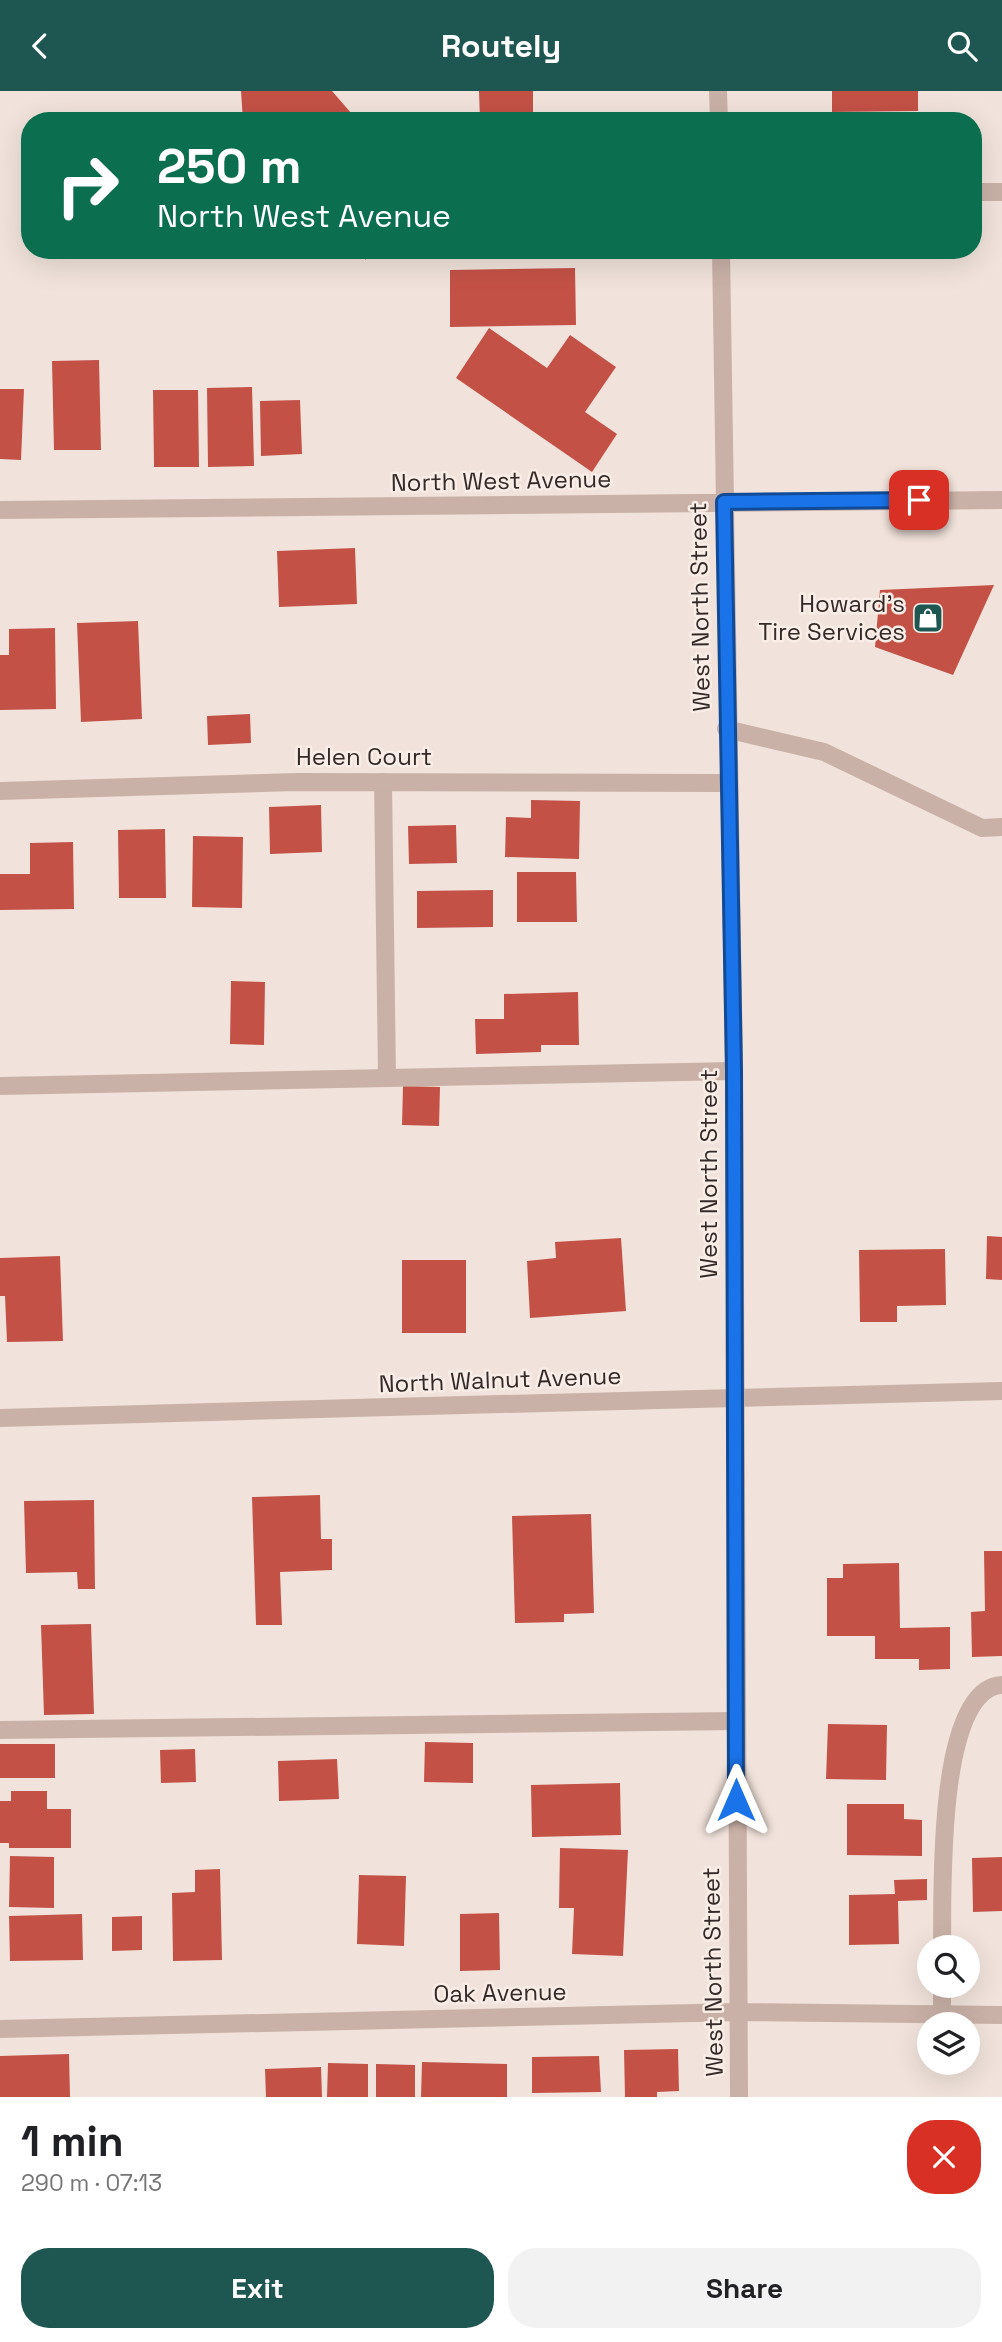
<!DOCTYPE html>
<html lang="en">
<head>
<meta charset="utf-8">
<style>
	:root { --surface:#fff; --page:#f2f2f2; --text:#202124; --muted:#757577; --accent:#1e5651 }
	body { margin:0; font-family:"Space Grotesk",sans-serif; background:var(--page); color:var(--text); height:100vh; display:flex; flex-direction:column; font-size:26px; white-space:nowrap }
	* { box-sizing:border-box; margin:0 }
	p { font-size:23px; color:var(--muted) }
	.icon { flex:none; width:38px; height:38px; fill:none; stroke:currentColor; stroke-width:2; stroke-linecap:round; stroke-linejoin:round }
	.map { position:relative; height:2006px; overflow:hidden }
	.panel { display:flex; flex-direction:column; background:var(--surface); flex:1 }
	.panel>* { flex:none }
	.banner { position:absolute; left:21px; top:21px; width:961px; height:147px; border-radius:28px; box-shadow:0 7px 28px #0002; background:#0b6e4f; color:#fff; overflow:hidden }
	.tools { position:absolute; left:917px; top:1844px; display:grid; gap:14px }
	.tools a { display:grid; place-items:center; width:63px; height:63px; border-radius:50%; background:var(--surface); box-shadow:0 7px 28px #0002; font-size:35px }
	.pin { position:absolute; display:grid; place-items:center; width:60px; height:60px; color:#fff; margin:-30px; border-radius:14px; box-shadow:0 4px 10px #0006 }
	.me { position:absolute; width:77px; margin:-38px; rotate:0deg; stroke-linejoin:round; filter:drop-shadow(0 0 5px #0008) }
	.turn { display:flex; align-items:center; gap:24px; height:147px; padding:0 21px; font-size:32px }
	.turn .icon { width:91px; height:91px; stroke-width:2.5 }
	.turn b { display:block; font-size:49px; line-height:60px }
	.round { display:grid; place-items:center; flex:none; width:74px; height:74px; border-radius:28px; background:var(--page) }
	.overview { display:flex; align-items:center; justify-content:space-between; height:119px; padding:0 21px }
	h1 { font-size:42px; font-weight:700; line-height:52px }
	.cta { display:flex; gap:14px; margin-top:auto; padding:14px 21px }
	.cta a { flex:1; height:80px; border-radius:28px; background:var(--accent); color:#fff; font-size:28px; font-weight:700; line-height:80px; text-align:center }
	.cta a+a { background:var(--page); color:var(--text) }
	header { display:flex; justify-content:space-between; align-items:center; height:91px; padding:0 21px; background:var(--accent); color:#fff; font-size:32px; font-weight:700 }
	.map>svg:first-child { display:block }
	.building { fill:#c45146 }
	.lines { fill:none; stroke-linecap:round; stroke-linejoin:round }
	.service { stroke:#c9b1a7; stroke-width:18 }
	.minor { stroke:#c9b1a7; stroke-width:18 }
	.route-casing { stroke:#114b97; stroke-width:18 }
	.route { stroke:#1a73e8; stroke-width:12 }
	.labels { text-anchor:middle; stroke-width:5; stroke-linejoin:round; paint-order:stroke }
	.street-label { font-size:24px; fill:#352a27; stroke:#f9eee7 }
	.poi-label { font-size:24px; fill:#352a27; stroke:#f9eee7; text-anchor:end }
</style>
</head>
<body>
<header><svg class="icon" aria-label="back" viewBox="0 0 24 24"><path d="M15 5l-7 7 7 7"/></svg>Routely<svg class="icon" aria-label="search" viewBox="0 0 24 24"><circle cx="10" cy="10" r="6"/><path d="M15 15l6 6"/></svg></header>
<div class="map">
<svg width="1002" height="2006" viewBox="0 0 1002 2006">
	<rect width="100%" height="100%" fill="#f1e3db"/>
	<path class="building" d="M241,0H332L358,30H243Z
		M479,0H533V29H480Z
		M832,0H918V20L832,21Z
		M357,159H366V169Z
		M575,177L576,234L450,236V179Z
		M489,237L547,277L570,244L616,276L585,321L617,343L592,381L456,287Z
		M99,269L101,359H54L52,270Z
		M252,296L254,375L208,376L207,297Z
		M0,298H24L21,369L0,368Z
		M153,299H198L199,376H154Z
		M300,309L302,363L261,365L260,310Z
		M355,457L357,513L279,516L277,460Z
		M994,494L953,584L875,556L880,499Z
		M138,530L142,628L81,631L77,532Z
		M55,537L56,618L0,619V564H9V538Z
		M250,623L251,652L208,654L207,625Z
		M531,709L580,710L579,768L505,766L506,726L531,727Z
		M321,714L322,761L270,763L269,716Z
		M456,734L457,772L409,773L408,735Z
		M165,738L166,807H119L118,739Z
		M193,745L243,746L242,817L192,816Z
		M73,751L74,818L0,819V783H30V752Z
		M517,781H576L577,831H517Z
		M493,799V836L417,837V800Z
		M231,890L265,891L264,954L230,953Z
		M578,901L579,954H541V961L476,963L475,928H504V903Z
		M403,995L440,996L439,1035L402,1034Z
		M987,1145L1002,1146V1189L986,1188Z
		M621,1147L626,1220L530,1227L527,1170L556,1167L555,1151Z
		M945,1158L946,1214L897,1215V1231H860L859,1159Z
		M60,1165L63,1250L7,1251L5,1205H0V1167Z
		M402,1169H466V1242H402Z
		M320,1404L321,1448H332V1479L280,1481L282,1534H256L252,1406Z
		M94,1409L95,1498H78L77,1481L26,1482L24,1410Z
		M591,1423L594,1522L564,1523V1531L515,1532L512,1425Z
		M984,1460H1002V1565L972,1566L971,1521L985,1520Z
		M899,1472L900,1537L950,1536V1578L919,1579V1568H875V1545H827V1487H843V1473Z
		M91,1533L94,1623L44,1624L41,1534Z
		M828,1633L887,1634L886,1689L826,1688Z
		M425,1651L473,1652V1692L424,1691Z
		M0,1653H55V1687H0Z
		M195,1658L196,1691L161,1692L160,1659Z
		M337,1668L339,1708L279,1710L278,1670Z
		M620,1692L621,1744L532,1746L531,1694Z
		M11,1700H47V1718H71V1757H9V1752H0V1710H11Z
		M847,1713H904V1728L922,1729V1765L847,1764Z
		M560,1757L628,1759L623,1865L572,1863L574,1817H559Z
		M10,1765L54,1766V1817L9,1816Z
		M1002,1766V1820L973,1821L972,1767Z
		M220,1778L222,1869L173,1870L172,1802L195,1801V1779Z
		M359,1784L406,1785L404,1855L357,1853Z
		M927,1788V1809L898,1810L899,1853L849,1854V1804L895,1803L894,1789Z
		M499,1822L500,1879L460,1880V1823Z
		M82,1823L83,1869L10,1870L9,1825Z
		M142,1825V1859L112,1860V1826Z
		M678,1958L679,2000L657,2001V2006H625L624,1959Z
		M69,1963L70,2006H0V1965Z
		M599,1965L601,2001L532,2002V1966Z
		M422,1971L507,1973V2006H421Z
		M328,1972L368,1973V2006H327Z
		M376,1973L415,1974V2006H376Z
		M321,1976L322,2006H266L265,1978Z"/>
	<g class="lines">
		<path class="service" d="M973,101H1002
			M726,638L824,661L982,737L1002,736
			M383,691L387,986
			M0,995L734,980
			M0,1639L735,1630
			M942,1857C943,1809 935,1597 1002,1594
			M942,1924V1895"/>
		<path class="minor" d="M718,0L719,30
			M721,159L734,980L739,2006
			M0,419L1002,409
			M0,700L297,691L728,692
			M0,1327C334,1319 668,1306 1002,1300
			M0,1938L738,1921L1002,1924"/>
	</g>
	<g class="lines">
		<g class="route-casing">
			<path id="route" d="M736,1709L734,980L724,411L919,409"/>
		</g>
		<use href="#route" class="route"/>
	</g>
	<defs>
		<g id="shop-square" transform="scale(1.575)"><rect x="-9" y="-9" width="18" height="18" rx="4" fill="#1e5651" stroke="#f9eee7"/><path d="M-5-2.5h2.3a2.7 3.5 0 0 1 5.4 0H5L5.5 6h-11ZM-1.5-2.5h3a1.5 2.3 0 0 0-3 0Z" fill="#fff"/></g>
	</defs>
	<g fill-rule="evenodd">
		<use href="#shop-square" x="928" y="527"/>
	</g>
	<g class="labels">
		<g class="street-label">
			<text transform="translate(501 390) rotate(-1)" y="8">North West Avenue</text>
			<text transform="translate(700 516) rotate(-91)" y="8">West North Street</text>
			<text x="364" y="674">Helen Court</text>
			<text transform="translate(709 1083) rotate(-90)" y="8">West North Street</text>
			<text transform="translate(500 1289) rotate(-2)" y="8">North Walnut Avenue</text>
			<text transform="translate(713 1881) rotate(-91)" y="8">West North Street</text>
			<text transform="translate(500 1902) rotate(-1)" y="8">Oak Avenue</text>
		</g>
		<g class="poi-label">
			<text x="905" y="521">Howard's<tspan x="905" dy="28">Tire Services</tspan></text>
		</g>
	</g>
</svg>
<div class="tools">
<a><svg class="icon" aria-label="search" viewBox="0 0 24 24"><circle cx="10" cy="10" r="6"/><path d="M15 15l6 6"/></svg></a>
<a><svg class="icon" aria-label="layers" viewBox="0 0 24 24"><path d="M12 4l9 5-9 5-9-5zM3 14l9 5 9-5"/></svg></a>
</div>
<div class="pin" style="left:919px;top:409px;background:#d93025"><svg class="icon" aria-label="arrive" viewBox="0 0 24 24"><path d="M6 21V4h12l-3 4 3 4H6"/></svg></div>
<svg class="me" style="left:736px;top:1709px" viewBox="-20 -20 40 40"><path d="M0-17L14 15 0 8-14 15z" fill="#1a73e8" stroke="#fff" stroke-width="4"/></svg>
<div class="banner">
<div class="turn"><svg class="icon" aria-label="right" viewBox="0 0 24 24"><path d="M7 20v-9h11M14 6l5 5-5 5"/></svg><div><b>250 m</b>North West Avenue</div></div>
</div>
</div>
<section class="panel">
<div class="overview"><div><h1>1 min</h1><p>290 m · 07:13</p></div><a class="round" style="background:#d93025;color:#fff"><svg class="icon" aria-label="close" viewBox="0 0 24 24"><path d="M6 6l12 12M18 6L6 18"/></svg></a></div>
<div class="cta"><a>Exit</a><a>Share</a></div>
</section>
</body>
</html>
